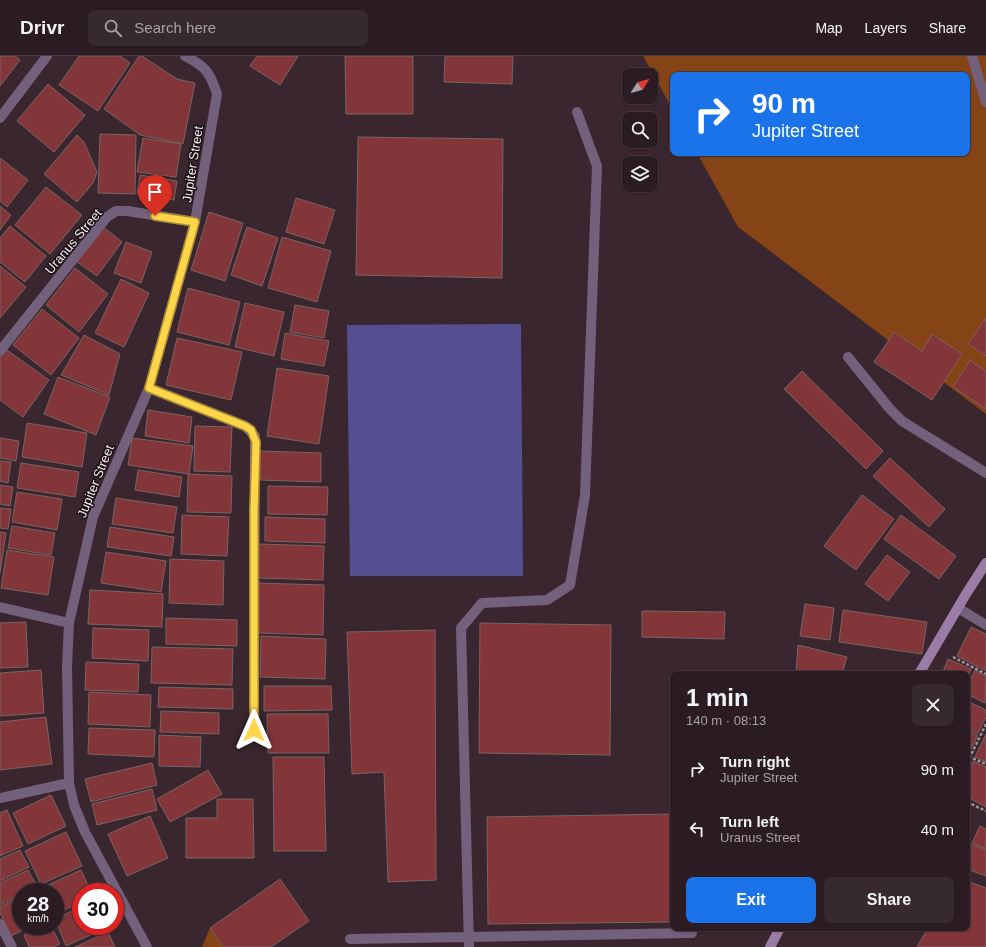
<!DOCTYPE html>
<html lang="en">
<head>
<meta charset="utf-8">
<style>
	:root { --surface:#2b1c23; --page:#372930; --text:#f1f3f6; --muted:#a6a1a6; --line:#473a41; --accent:#1a73e8 }
	body { margin:0; font-family:Arial,sans-serif; background:var(--page); color:var(--text); height:100vh; display:flex; flex-direction:column; font-size:15px; white-space:nowrap }
	* { box-sizing:border-box; margin:0 }
	p { font-size:13px; color:var(--muted) }
	.icon { flex:none; width:22px; height:22px; fill:none; stroke:currentColor; stroke-width:2; stroke-linecap:round; stroke-linejoin:round }
	.map { position:relative; flex:1; overflow:hidden }
	.details { position:absolute; left:670px; top:615px; width:300px; height:260px; display:flex; flex-direction:column; background:var(--surface); border-radius:8px; box-shadow:0 1px 3px #0004,0 0 0 1px var(--line) }
	.details>* { flex:none }
	.top-card { position:absolute; left:670px; top:16px; width:300px; height:84px; border-radius:8px; box-shadow:0 1px 3px #0004,0 0 0 1px var(--line); background:#1a73e8; color:#fff; overflow:hidden }
	.needle { width:26px; rotate:53deg }
	.controls { position:absolute; left:622px; top:12px; display:grid; gap:8px }
	.controls a { display:grid; place-items:center; width:36px; height:36px; border-radius:8px; background:var(--surface); box-shadow:0 1px 3px #0004,0 0 0 1px var(--line); font-size:20px }
	.speed { position:absolute; left:12px; top:827px; display:flex; gap:8px; font-size:20px; font-weight:700; text-align:center }
	.speed>* { display:grid; place-content:center; width:52px; height:52px; border-radius:50%; background:var(--surface); box-shadow:0 1px 3px #0004,0 0 0 1px var(--line); line-height:1 }
	.speed small { font-size:10px; font-weight:400 }
	.speed .limit { border:6px solid #d22; background:#fff; color:#111 }
	.pin { position:absolute; display:grid; place-items:center; width:34px; height:34px; color:#fff; margin:-41px -17px; border-radius:50% 50% 50% 0; rotate:-45deg; box-shadow:0 0 4px #0007 }
	.pin .icon { rotate:45deg }
	.me { position:absolute; width:44px; margin:-22px; rotate:0deg; stroke-linejoin:round; filter:drop-shadow(0 0 3px #0008) }
	.turn { display:flex; align-items:center; gap:14px; height:84px; padding:0 16px; font-size:18px }
	.turn .icon { width:52px; height:52px; stroke-width:2.5 }
	.turn b { display:block; font-size:28px; line-height:34px }
	.round { display:grid; place-items:center; flex:none; width:42px; height:42px; border-radius:8px; background:var(--page) }
	.headline { display:flex; align-items:center; justify-content:space-between; height:68px; padding:0 16px }
	h1 { font-size:24px; font-weight:600; line-height:30px }
	.cta { display:flex; gap:8px; margin-top:auto; padding:8px 16px }
	.cta a { flex:1; height:46px; border-radius:8px; background:var(--accent); color:#fff; font-size:16px; font-weight:600; line-height:46px; text-align:center }
	.cta a+a { background:var(--page); color:var(--text) }
	ul { padding:0; list-style:none }
	li { display:flex; align-items:center; gap:12px; height:60px; padding:0 16px }
	li div { flex:1 }
	li b { display:block; font-size:15px }
	li em { font-style:normal }
	header { display:flex; align-items:center; gap:24px; box-sizing:border-box; height:56px; padding:0 20px; background:var(--surface); border-bottom:1px solid var(--line) }
	header strong { font-size:19px }
	nav { display:flex; gap:22px; margin-inline-start:auto; font-size:14px }
	.search { width:280px; height:36px; background:var(--page); display:flex; align-items:center; gap:10px; box-sizing:border-box; padding:0 14px; border-radius:8px; color:var(--muted); font-size:15px }
	.map>svg:first-child { display:block }
	.forest { fill:#854415 }
	.water { fill:#544f91 }
	.building { fill:#833639; stroke:#7c6362 }
	.lines { fill:none; stroke-linecap:round; stroke-linejoin:round }
	.path { stroke:#a2929a; stroke-width:2.5; stroke-dasharray:3 2; stroke-linecap:butt }
	.lane { stroke:#73607b; stroke-width:10 }
	.street { stroke:#73607b; stroke-width:10 }
	.secondary { stroke:#9b7ca7; stroke-width:10 }
	.route-casing { stroke:#a68a30; stroke-width:10 }
	.route { stroke:#ffd54a; stroke-width:7 }
	.labels { text-anchor:middle; stroke-width:3; stroke-linejoin:round; paint-order:stroke }
	.street-label { font-size:13px; fill:#faedf3; stroke:#1a1216 }
</style>
</head>
<body>
<header>
<strong>Drivr</strong>
<div class="search"><svg class="icon" aria-label="search" viewBox="0 0 24 24"><circle cx="10" cy="10" r="6"/><path d="M15 15l6 6"/></svg>Search here</div>
<nav><a>Map</a><a>Layers</a><a>Share</a></nav>
</header>
<div class="map">
<svg width="986" height="891" viewBox="0 0 986 891">
	<rect width="100%" height="100%" fill="#39262f"/>
	<path class="forest" d="M643,0H986V358L738,171L697,97H967V19H673V54Z
		M210,872L223,891H202Z"/>
	<path class="water" d="M521,268L523,520H350L347,269Z"/>
	<path class="building" d="M0,0H15L20,4L0,30Z
		M79,0H120L130,7L98,55L59,29Z
		M139,0H142L177,23L195,27L183,88L140,79L104,53Z
		M257,0H298L280,29L250,10Z
		M345,0H413V58H346Z
		M445,0H513L512,28L444,26Z
		M48,28L85,59L54,96L17,65Z
		M100,78L136,79L135,138L98,137Z
		M77,79L84,86L97,116L93,127L77,146L44,118Z
		M358,81L503,83L502,222L356,219Z
		M143,82L181,88L176,121L137,116Z
		M0,102L28,124L7,151L0,145Z
		M140,119L177,125L174,144L137,138Z
		M46,131L82,159L50,198L15,169Z
		M296,142L335,154L324,188L286,176Z
		M0,150L11,159L0,174Z
		M209,156L243,167L225,225L191,214Z
		M10,170L46,200L25,226L0,206V182Z
		M102,170L122,186L97,220L76,205Z
		M247,171L278,182L262,230L231,219Z
		M282,181L331,195L317,246L268,232Z
		M126,186L152,196L141,227L114,217Z
		M0,210L26,231L0,262Z
		M75,212L108,238L79,276L46,249Z
		M121,223L149,237L124,291L95,277Z
		M188,232L240,246L229,289L177,276Z
		M245,247L284,256L274,300L235,291Z
		M295,249L329,255L324,282L290,276Z
		M42,253L79,282L51,319L13,289Z
		M986,262V300L968,288Z
		M894,276L922,295L932,278L962,298L932,344L874,306Z
		M285,277L329,285L324,310L281,303Z
		M84,279L120,298L109,339L61,319Z
		M177,282L242,296L231,344L166,329Z
		M4,292L49,324L23,361L0,344V298Z
		M970,304L986,315V353L953,331Z
		M277,312L329,320L319,388L267,380Z
		M802,315L883,395L866,413L784,333Z
		M58,321L110,341L96,379L44,358Z
		M148,354L192,361L189,387L145,380Z
		M27,367L87,377L82,411L22,401Z
		M195,370L232,371L230,416L194,415Z
		M0,382L19,385L16,405L0,402Z
		M132,382L193,390L189,418L128,409Z
		M260,395L321,397V426L260,424Z
		M890,402L945,453L929,471L873,420Z
		M0,405L11,406L8,427L0,425Z
		M21,407L79,416L75,441L17,432Z
		M138,414L182,421L179,441L135,434Z
		M188,418L232,420L231,457L187,456Z
		M0,429L13,431L10,450L0,448Z
		M268,430L328,431L327,459L268,458Z
		M17,436L62,443L57,474L12,466Z
		M862,439L894,463L856,514L824,490Z
		M116,442L177,451L173,477L112,468Z
		M0,452L11,453L8,473L0,472Z
		M182,459L229,461L227,500L181,498Z
		M901,459L956,500L939,523L884,483Z
		M265,461L325,463V487L265,485Z
		M12,470L55,477L51,499L8,492Z
		M110,471L174,481L171,500L107,491Z
		M0,476L6,477L0,517Z
		M259,488L324,490L323,524L258,522Z
		M7,494L54,501L48,539L1,532Z
		M106,496L166,505L161,536L101,527Z
		M887,499L910,516L888,545L865,528Z
		M170,503L224,505L223,549L169,547Z
		M257,527L324,529L323,579L255,577Z
		M90,534L163,538L162,571L88,568Z
		M805,548L834,552L830,584L800,580Z
		M843,554L927,566L922,598L839,586Z
		M642,555L725,556L724,583L642,581Z
		M166,562L237,564V590L166,588Z
		M26,566L28,611L0,612V567Z
		M480,567L611,569L610,699L479,697Z
		M971,571L986,578V615L957,600Z
		M93,572L149,574L148,605L92,602Z
		M435,574L436,824L388,826L384,716L352,718L347,576Z
		M261,580L326,583L325,623L260,621Z
		M798,589L847,601L842,618H796Z
		M152,591L233,593L232,629L151,627Z
		M948,603L971,613L967,623V618H942Z
		M86,606L139,608L138,636L85,634Z
		M41,614L44,657L0,660V617Z
		M975,614L986,620L985,647L967,638V631Z
		M264,630H331L332,654L264,655Z
		M159,631L233,633V653L158,651Z
		M89,636L151,639L150,671L88,668Z
		M967,645L986,654V661L978,677L967,671Z
		M161,655L219,657V678L160,676Z
		M267,658H328L329,697H268Z
		M46,661L52,708L0,714V666Z
		M89,672L155,674L154,701L88,698Z
		M967,673L978,679L967,701Z
		M986,678V706L975,701Z
		M159,679L201,681L200,711L159,710Z
		M273,701H324L326,795H274Z
		M973,705L986,711V751L967,741V718Z
		M152,707L157,729L91,746L85,723Z
		M208,714L222,738L170,766L157,743Z
		M152,733L157,754L97,769L92,748Z
		M51,739L66,770L28,788L13,757Z
		M217,743H253L254,802H186V762H217Z
		M7,754L23,790L0,800V757Z
		M673,758V866L488,868L487,761Z
		M150,760L168,802L127,820L108,778Z
		M980,770L986,773V793L972,787Z
		M66,776L82,810L41,828L25,795Z
		M967,787L986,794V820L967,813Z
		M20,794L29,811L0,825V803Z
		M28,814L37,831L26,836H21V839L0,849V827Z
		M81,814L91,836H81V846L55,858V836H40L39,833Z
		M280,823L309,865L271,891H223L210,872Z
		M967,825L986,832V891H917L928,872H967Z
		M21,841V870H31L11,880L0,857V851Z
		M81,851V870L108,871L66,890L55,863Z
		M41,870H51L60,888L54,891H29L24,879Z
		M108,876L115,891H75Z"/>
	<g class="lines">
		<path class="path" d="M953,601L986,618
			M986,668L970,701L986,708
			M967,746L986,755"/>
		<path class="lane" d="M972,0L986,46
			M848,301L890,353L902,365L986,417
			M958,552L986,569
			M350,883L692,877
			M469,891L461,572L482,547L547,544L570,529L585,439L597,110L577,56"/>
		<path class="street" d="M0,62L47,0
			M0,295L107,161L116,155H128L195,166
			M149,332L245,370L255,380L254,674
			M0,551L69,567
			M0,742L69,727
			M0,868L12,891
			M147,891L85,776L74,749L69,727L67,610L69,567L93,461L149,332L195,166L217,38C210,16 205,10 185,0"/>
		<path class="secondary" d="M919,618L966,538L986,507
			M770,891L780,872"/>
	</g>
	<g class="lines">
		<g class="route-casing">
			<path id="route" d="M155,160L195,166L149,332L245,370L251,374L256,386L254,455V674"/>
		</g>
		<use href="#route" class="route"/>
	</g>
	<g class="labels">
		<g class="street-label">
			<text transform="translate(192 108) rotate(-81)" y="5">Jupiter Street</text>
			<text transform="translate(73 185) rotate(-50)" y="5">Uranus Street</text>
			<text transform="translate(95 425) rotate(-68)" y="5">Jupiter Street</text>
		</g>
	</g>
</svg>
<div class="controls">
<a><svg class="needle" viewBox="-14 -14 28 28"><path d="M0-13l5 13h-10z" fill="#e53935"/><path d="M0 13l5-13h-10z" fill="#a6a1a6"/></svg></a>
<a><svg class="icon" aria-label="search" viewBox="0 0 24 24"><circle cx="10" cy="10" r="6"/><path d="M15 15l6 6"/></svg></a>
<a><svg class="icon" aria-label="layers" viewBox="0 0 24 24"><path d="M12 4l9 5-9 5-9-5zM3 14l9 5 9-5"/></svg></a>
</div>
<div class="speed"><div>28<small>km/h</small></div><div class="limit">30</div></div>
<div class="pin" style="left:155px;top:160px;background:#d93025"><svg class="icon" aria-label="arrive" viewBox="0 0 24 24"><path d="M6 21V4h12l-3 4 3 4H6"/></svg></div>
<svg class="me" style="left:254px;top:674px" viewBox="-20 -20 40 40"><path d="M0-17L14 15 0 8-14 15z" fill="#ffd54a" stroke="#fff" stroke-width="4"/></svg>
<div class="top-card">
<div class="turn"><svg class="icon" aria-label="right" viewBox="0 0 24 24"><path d="M7 20v-9h11M14 6l5 5-5 5"/></svg><div><b>90 m</b>Jupiter Street</div></div>
</div>
<section class="details">
<div class="headline"><div><h1>1 min</h1><p>140 m · 08:13</p></div><a class="round"><svg class="icon" aria-label="close" viewBox="0 0 24 24"><path d="M6 6l12 12M18 6L6 18"/></svg></a></div>
<ul>
<li><svg class="icon" aria-label="right" viewBox="0 0 24 24"><path d="M7 20v-9h11M14 6l5 5-5 5"/></svg><div><b>Turn right</b><p>Jupiter Street</p></div><em>90 m</em></li>
<li><svg class="icon" aria-label="left" viewBox="0 0 24 24"><path d="M17 20v-9H6M10 6l-5 5 5 5"/></svg><div><b>Turn left</b><p>Uranus Street</p></div><em>40 m</em></li>
</ul>
<div class="cta"><a>Exit</a><a>Share</a></div>
</section>
</div>
</body>
</html>
